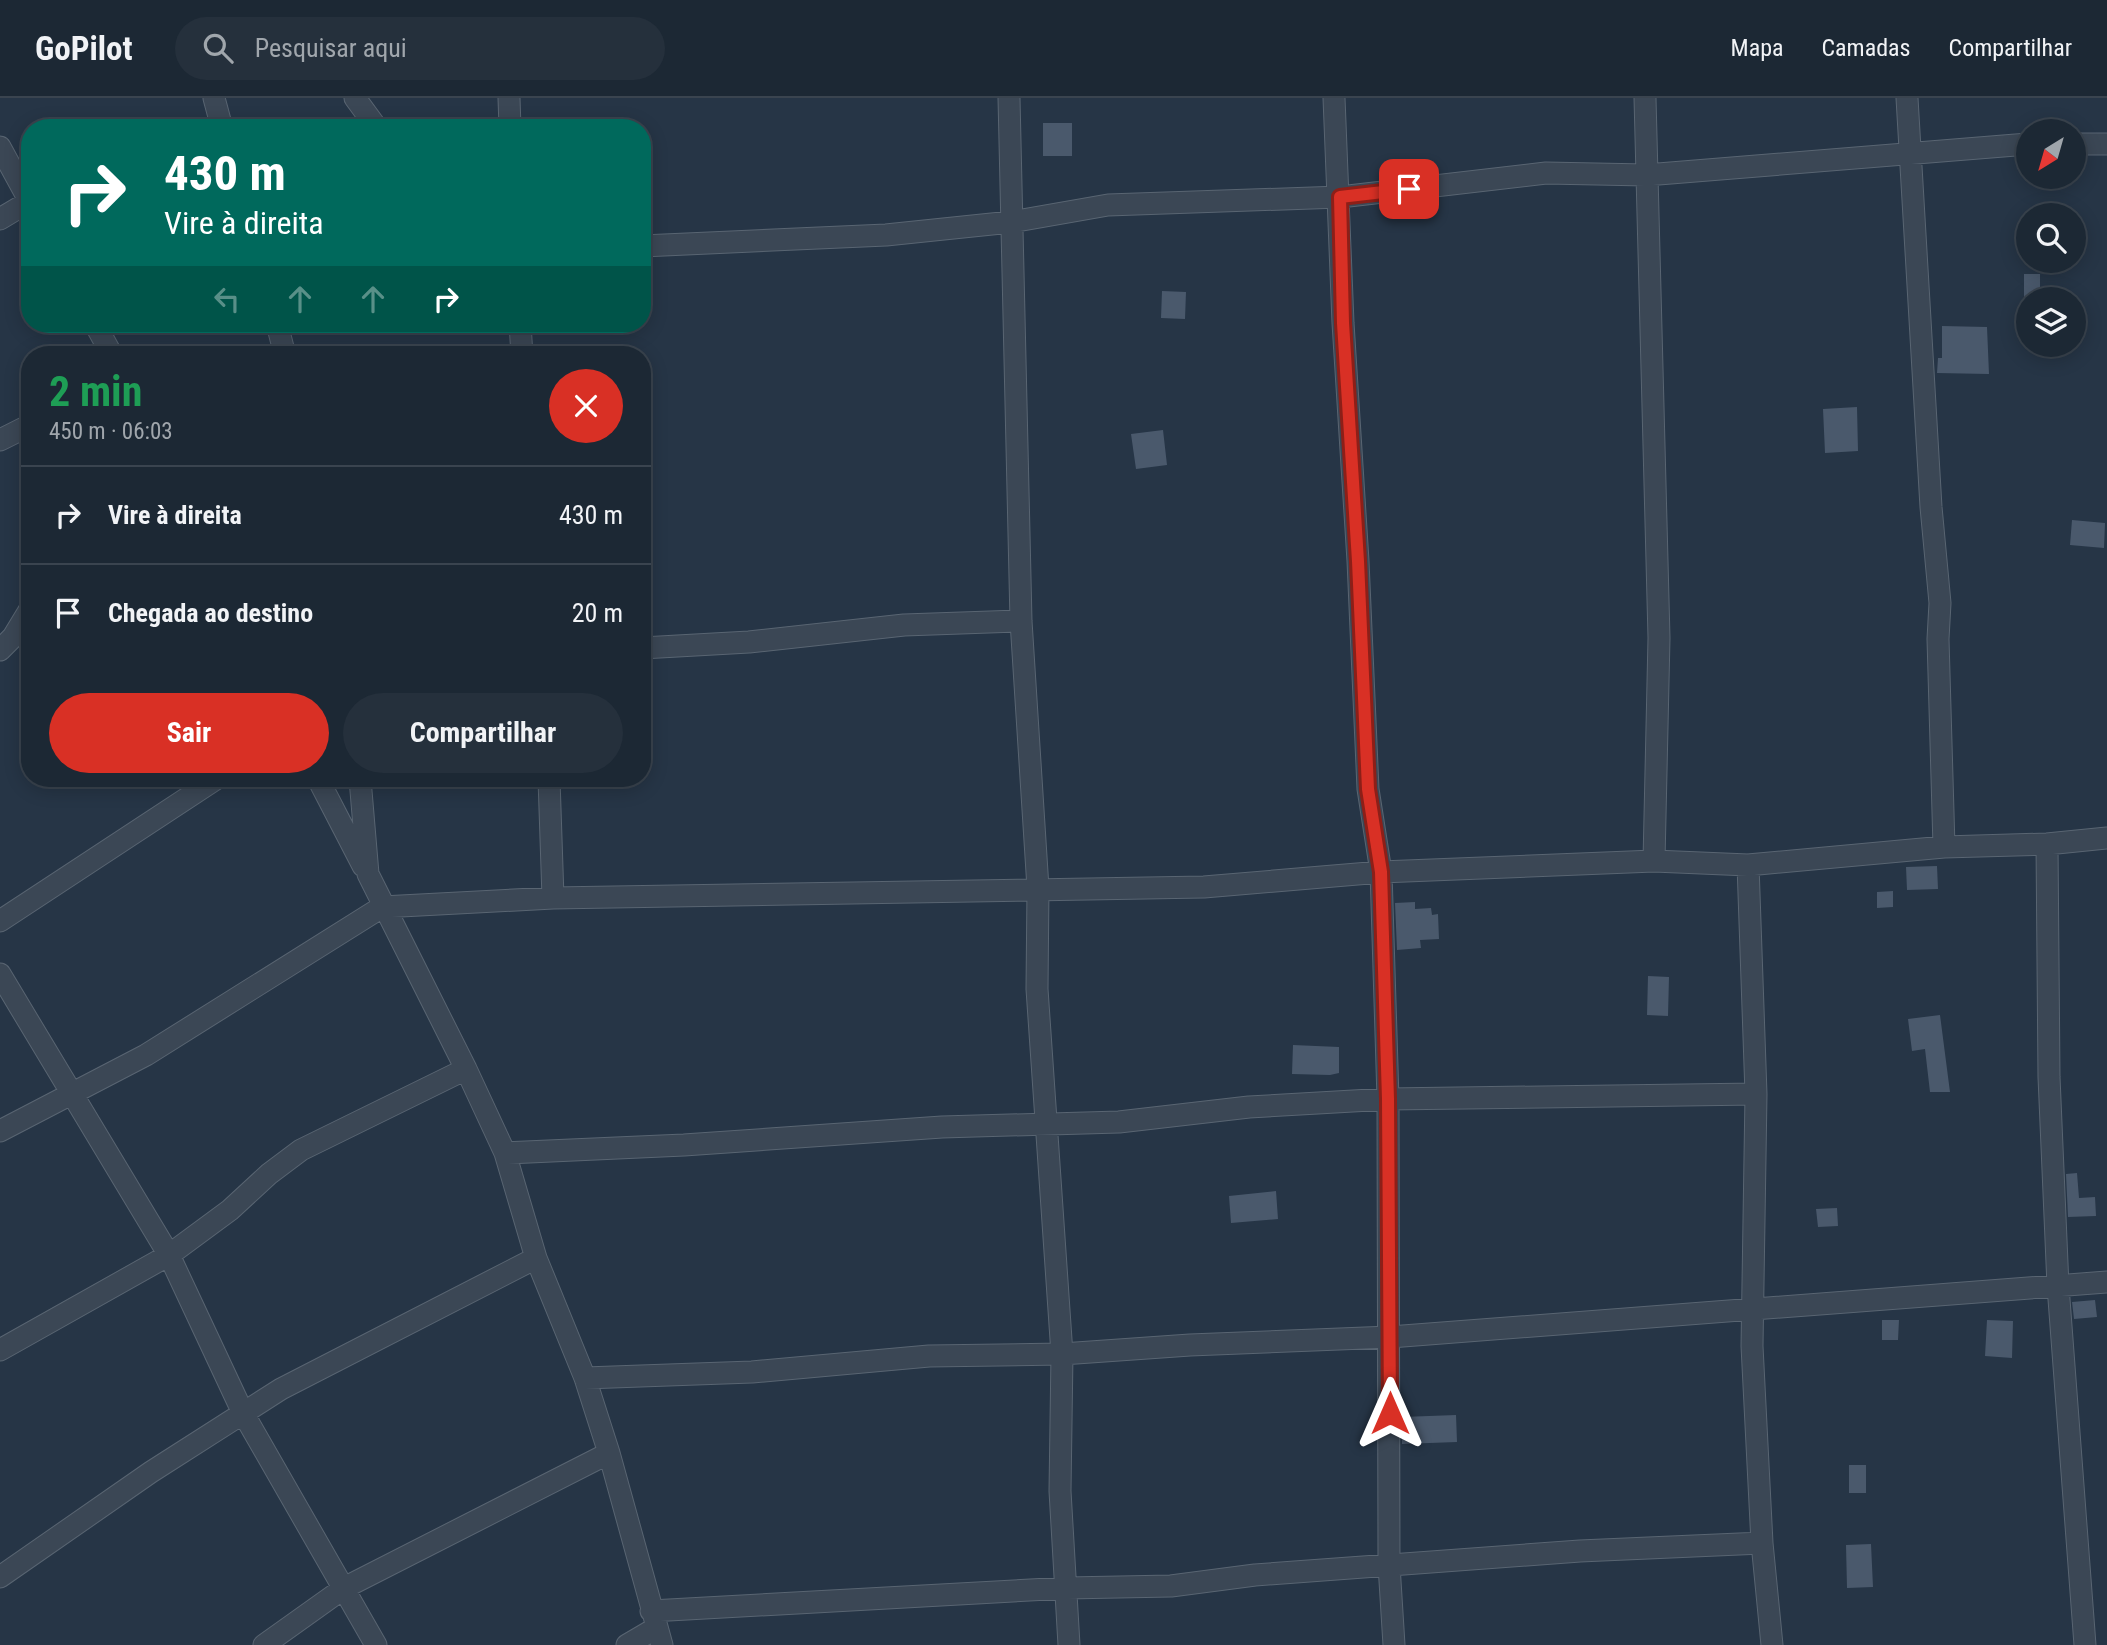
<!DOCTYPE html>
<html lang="pt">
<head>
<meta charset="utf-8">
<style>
	:root { --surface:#1c2834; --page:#25303c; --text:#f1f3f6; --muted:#a0a6ac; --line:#3a444f; --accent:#d93025 }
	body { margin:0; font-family:"Roboto Condensed",sans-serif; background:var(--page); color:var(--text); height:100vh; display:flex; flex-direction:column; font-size:26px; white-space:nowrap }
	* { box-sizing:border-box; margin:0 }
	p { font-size:23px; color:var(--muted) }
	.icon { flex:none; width:38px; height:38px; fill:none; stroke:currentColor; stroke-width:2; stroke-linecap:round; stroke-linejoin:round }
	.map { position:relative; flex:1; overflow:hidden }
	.panel { position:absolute; left:21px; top:248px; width:630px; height:441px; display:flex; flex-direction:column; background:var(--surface); border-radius:28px; box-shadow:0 4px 18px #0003,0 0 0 2px var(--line) }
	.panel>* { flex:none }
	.hud { position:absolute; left:21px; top:21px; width:630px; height:214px; border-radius:28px; box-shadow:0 4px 18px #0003,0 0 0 2px var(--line); background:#00695c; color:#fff; overflow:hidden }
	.needle { width:46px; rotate:217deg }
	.tools { position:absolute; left:2016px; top:21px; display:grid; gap:14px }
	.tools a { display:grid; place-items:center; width:70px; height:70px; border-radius:50%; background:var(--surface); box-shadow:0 4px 18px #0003,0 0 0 2px var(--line); font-size:35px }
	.pin { position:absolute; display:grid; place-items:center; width:60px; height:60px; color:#fff; margin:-30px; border-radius:14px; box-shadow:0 4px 10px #0006 }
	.me { position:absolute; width:77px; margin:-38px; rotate:0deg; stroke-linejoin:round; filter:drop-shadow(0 0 5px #0008) }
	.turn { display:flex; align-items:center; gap:24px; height:147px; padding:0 28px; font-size:32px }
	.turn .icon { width:91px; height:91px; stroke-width:2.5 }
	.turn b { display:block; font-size:49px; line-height:60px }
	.lanes { display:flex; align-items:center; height:66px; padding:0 28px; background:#0003; justify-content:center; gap:35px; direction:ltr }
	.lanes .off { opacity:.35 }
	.round { display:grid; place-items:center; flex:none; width:74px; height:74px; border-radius:37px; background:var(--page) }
	.overview { display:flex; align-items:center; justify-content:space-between; height:119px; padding:0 28px }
	h1 { font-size:42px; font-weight:700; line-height:52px; color:#1e9e55 }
	.primary-button { display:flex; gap:14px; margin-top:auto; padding:14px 28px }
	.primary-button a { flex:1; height:80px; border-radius:42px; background:var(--accent); color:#fff; font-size:28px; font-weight:700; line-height:80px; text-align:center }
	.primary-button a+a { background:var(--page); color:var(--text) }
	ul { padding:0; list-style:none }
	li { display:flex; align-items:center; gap:21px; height:98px; padding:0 28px; border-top:2px solid var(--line) }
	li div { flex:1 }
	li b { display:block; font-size:26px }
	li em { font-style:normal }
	header { display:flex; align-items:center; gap:42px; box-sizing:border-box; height:98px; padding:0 35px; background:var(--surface); border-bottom:2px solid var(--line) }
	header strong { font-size:33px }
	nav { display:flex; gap:38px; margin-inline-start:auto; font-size:24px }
	.search { width:490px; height:63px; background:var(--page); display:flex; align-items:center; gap:18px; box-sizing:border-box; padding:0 24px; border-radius:38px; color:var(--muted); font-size:26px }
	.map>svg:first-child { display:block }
	.building { fill:#4a596c }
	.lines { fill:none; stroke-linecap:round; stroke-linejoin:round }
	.minor-casing { stroke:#596572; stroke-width:23 }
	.minor { stroke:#3b4755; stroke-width:21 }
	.route-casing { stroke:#8d1f18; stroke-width:18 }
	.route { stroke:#d93025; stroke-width:12 }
</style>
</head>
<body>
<header>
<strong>GoPilot</strong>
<div class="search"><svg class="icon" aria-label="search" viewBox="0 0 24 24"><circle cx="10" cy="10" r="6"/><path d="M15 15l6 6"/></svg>Pesquisar aqui</div>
<nav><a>Mapa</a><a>Camadas</a><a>Compartilhar</a></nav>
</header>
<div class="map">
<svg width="2107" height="1547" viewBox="0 0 2107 1547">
	<rect width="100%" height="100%" fill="#263546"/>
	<path class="building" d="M1043,25H1072V58H1043Z
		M2024,176H2040V201H2024Z
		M1162,193L1186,194L1185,221L1161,220Z
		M1942,228L1987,229L1989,276L1937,275L1938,260H1942Z
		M1857,309L1858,353L1825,355L1823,311Z
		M1163,332L1167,367L1136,371L1131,336Z
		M2072,422L2105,425L2104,450L2070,447Z
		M1937,768L1938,791L1907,792L1906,769Z
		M1893,793V809L1877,810V794Z
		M1415,804V811L1431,810L1432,817L1438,816L1439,841L1420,842L1421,850L1397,852L1395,805Z
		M1648,878L1669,879L1668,918L1647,917Z
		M1940,917L1950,994H1930L1925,951L1912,953L1908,921Z
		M1293,947L1339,949V975L1330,977L1292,976Z
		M2077,1075L2079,1100L2095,1099L2096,1118L2068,1119L2066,1076Z
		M1276,1093L1278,1121L1231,1125L1229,1098Z
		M1837,1110L1838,1128L1818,1129L1816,1111Z
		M2095,1202L2097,1219L2074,1221L2072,1204Z
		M1882,1222H1899L1898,1242H1882Z
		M1987,1222L2013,1223L2012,1260L1985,1258Z
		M1456,1317L1457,1344L1402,1346V1319Z
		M1849,1367H1866V1395H1849Z
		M1871,1446L1873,1489L1847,1490L1846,1447Z"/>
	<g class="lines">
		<g class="minor-casing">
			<path id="minor" d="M214,0L222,30
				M355,0L377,30
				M509,0L510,30
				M1009,0L1021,523L1038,790L1037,891L1062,1256L1060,1393L1069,1547
				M1334,0L1343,225L1358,463L1368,691L1381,774L1388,1001L1389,1467L1394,1547
				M1645,0L1659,540L1654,763
				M1907,0L1931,409L1940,505L1938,541L1944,749
				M2074,46H2107
				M0,49L30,104
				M0,121L30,103
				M642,148L886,137L1011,124L1108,107L1340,99L1546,75L1646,77L2028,46
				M95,226L112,257
				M277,226L285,257
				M520,226L522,257
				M0,342L30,327
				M642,550L749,544L904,527L1021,523
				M0,552L13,539L30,511
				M318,681L363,768
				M360,681L368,776L466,971L505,1055L536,1160L585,1280L609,1355L662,1547
				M549,681L553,800
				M2047,746L2049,979L2058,1188L2085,1547
				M1748,767L1756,996L1752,1248L1762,1445L1772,1547
				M0,823L216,681
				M0,876L169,1157L243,1315L376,1547
				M0,1033L146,957L382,809L553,800L1204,789L1381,774L1654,763L1748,767L1944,749L2047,746L2107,740
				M505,1055L684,1047L942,1029L1119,1024L1249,1009L1388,1001L1756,996
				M0,1252L169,1157L230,1112L269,1076L301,1052L466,971
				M585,1280L752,1274L929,1258L1062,1256L1190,1247L1390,1239L2107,1184
				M0,1479L151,1374L281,1291L536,1160
				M651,1513L1067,1490L1171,1488L1255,1477L1580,1453L1762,1445
				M264,1547L344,1490L609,1355
				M627,1547L656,1530"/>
		</g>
		<use href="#minor" class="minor"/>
	</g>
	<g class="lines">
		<g class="route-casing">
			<path id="route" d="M1390,1315L1388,1001L1381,774L1368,691L1358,463L1343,225L1340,99L1409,91"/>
		</g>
		<use href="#route" class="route"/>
	</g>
</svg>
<div class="tools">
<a><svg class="needle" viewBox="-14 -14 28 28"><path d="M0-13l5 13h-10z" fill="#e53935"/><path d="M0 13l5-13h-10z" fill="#a0a6ac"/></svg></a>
<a><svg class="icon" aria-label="search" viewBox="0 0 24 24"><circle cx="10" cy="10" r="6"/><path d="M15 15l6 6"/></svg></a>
<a><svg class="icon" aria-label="layers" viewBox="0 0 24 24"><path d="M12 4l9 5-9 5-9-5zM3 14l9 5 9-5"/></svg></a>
</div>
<div class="pin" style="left:1409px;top:91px;background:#d93025"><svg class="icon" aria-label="arrive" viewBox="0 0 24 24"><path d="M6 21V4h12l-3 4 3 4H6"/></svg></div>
<svg class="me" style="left:1390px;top:1315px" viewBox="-20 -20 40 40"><path d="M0-17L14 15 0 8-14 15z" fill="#d93025" stroke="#fff" stroke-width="4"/></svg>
<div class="hud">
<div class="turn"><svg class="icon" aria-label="right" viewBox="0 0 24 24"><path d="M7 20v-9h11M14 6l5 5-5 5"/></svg><div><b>430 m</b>Vire à direita</div></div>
<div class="lanes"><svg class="icon off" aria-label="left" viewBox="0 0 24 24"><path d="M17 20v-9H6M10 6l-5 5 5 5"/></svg><svg class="icon off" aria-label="ahead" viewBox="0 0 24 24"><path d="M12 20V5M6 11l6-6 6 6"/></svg><svg class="icon off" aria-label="ahead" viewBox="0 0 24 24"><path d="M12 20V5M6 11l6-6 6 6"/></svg><svg class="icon" aria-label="right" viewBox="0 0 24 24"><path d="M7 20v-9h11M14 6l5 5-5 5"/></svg></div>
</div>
<section class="panel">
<div class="overview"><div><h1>2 min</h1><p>450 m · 06:03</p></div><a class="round" style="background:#d93025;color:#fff"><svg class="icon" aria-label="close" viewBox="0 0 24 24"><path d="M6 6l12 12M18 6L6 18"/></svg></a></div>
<ul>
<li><svg class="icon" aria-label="right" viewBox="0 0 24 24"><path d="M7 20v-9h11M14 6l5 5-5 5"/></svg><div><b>Vire à direita</b></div><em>430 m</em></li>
<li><svg class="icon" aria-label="arrive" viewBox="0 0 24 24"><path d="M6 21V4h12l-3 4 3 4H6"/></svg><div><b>Chegada ao destino</b></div><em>20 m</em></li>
</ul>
<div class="primary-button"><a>Sair</a><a>Compartilhar</a></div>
</section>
</div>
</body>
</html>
